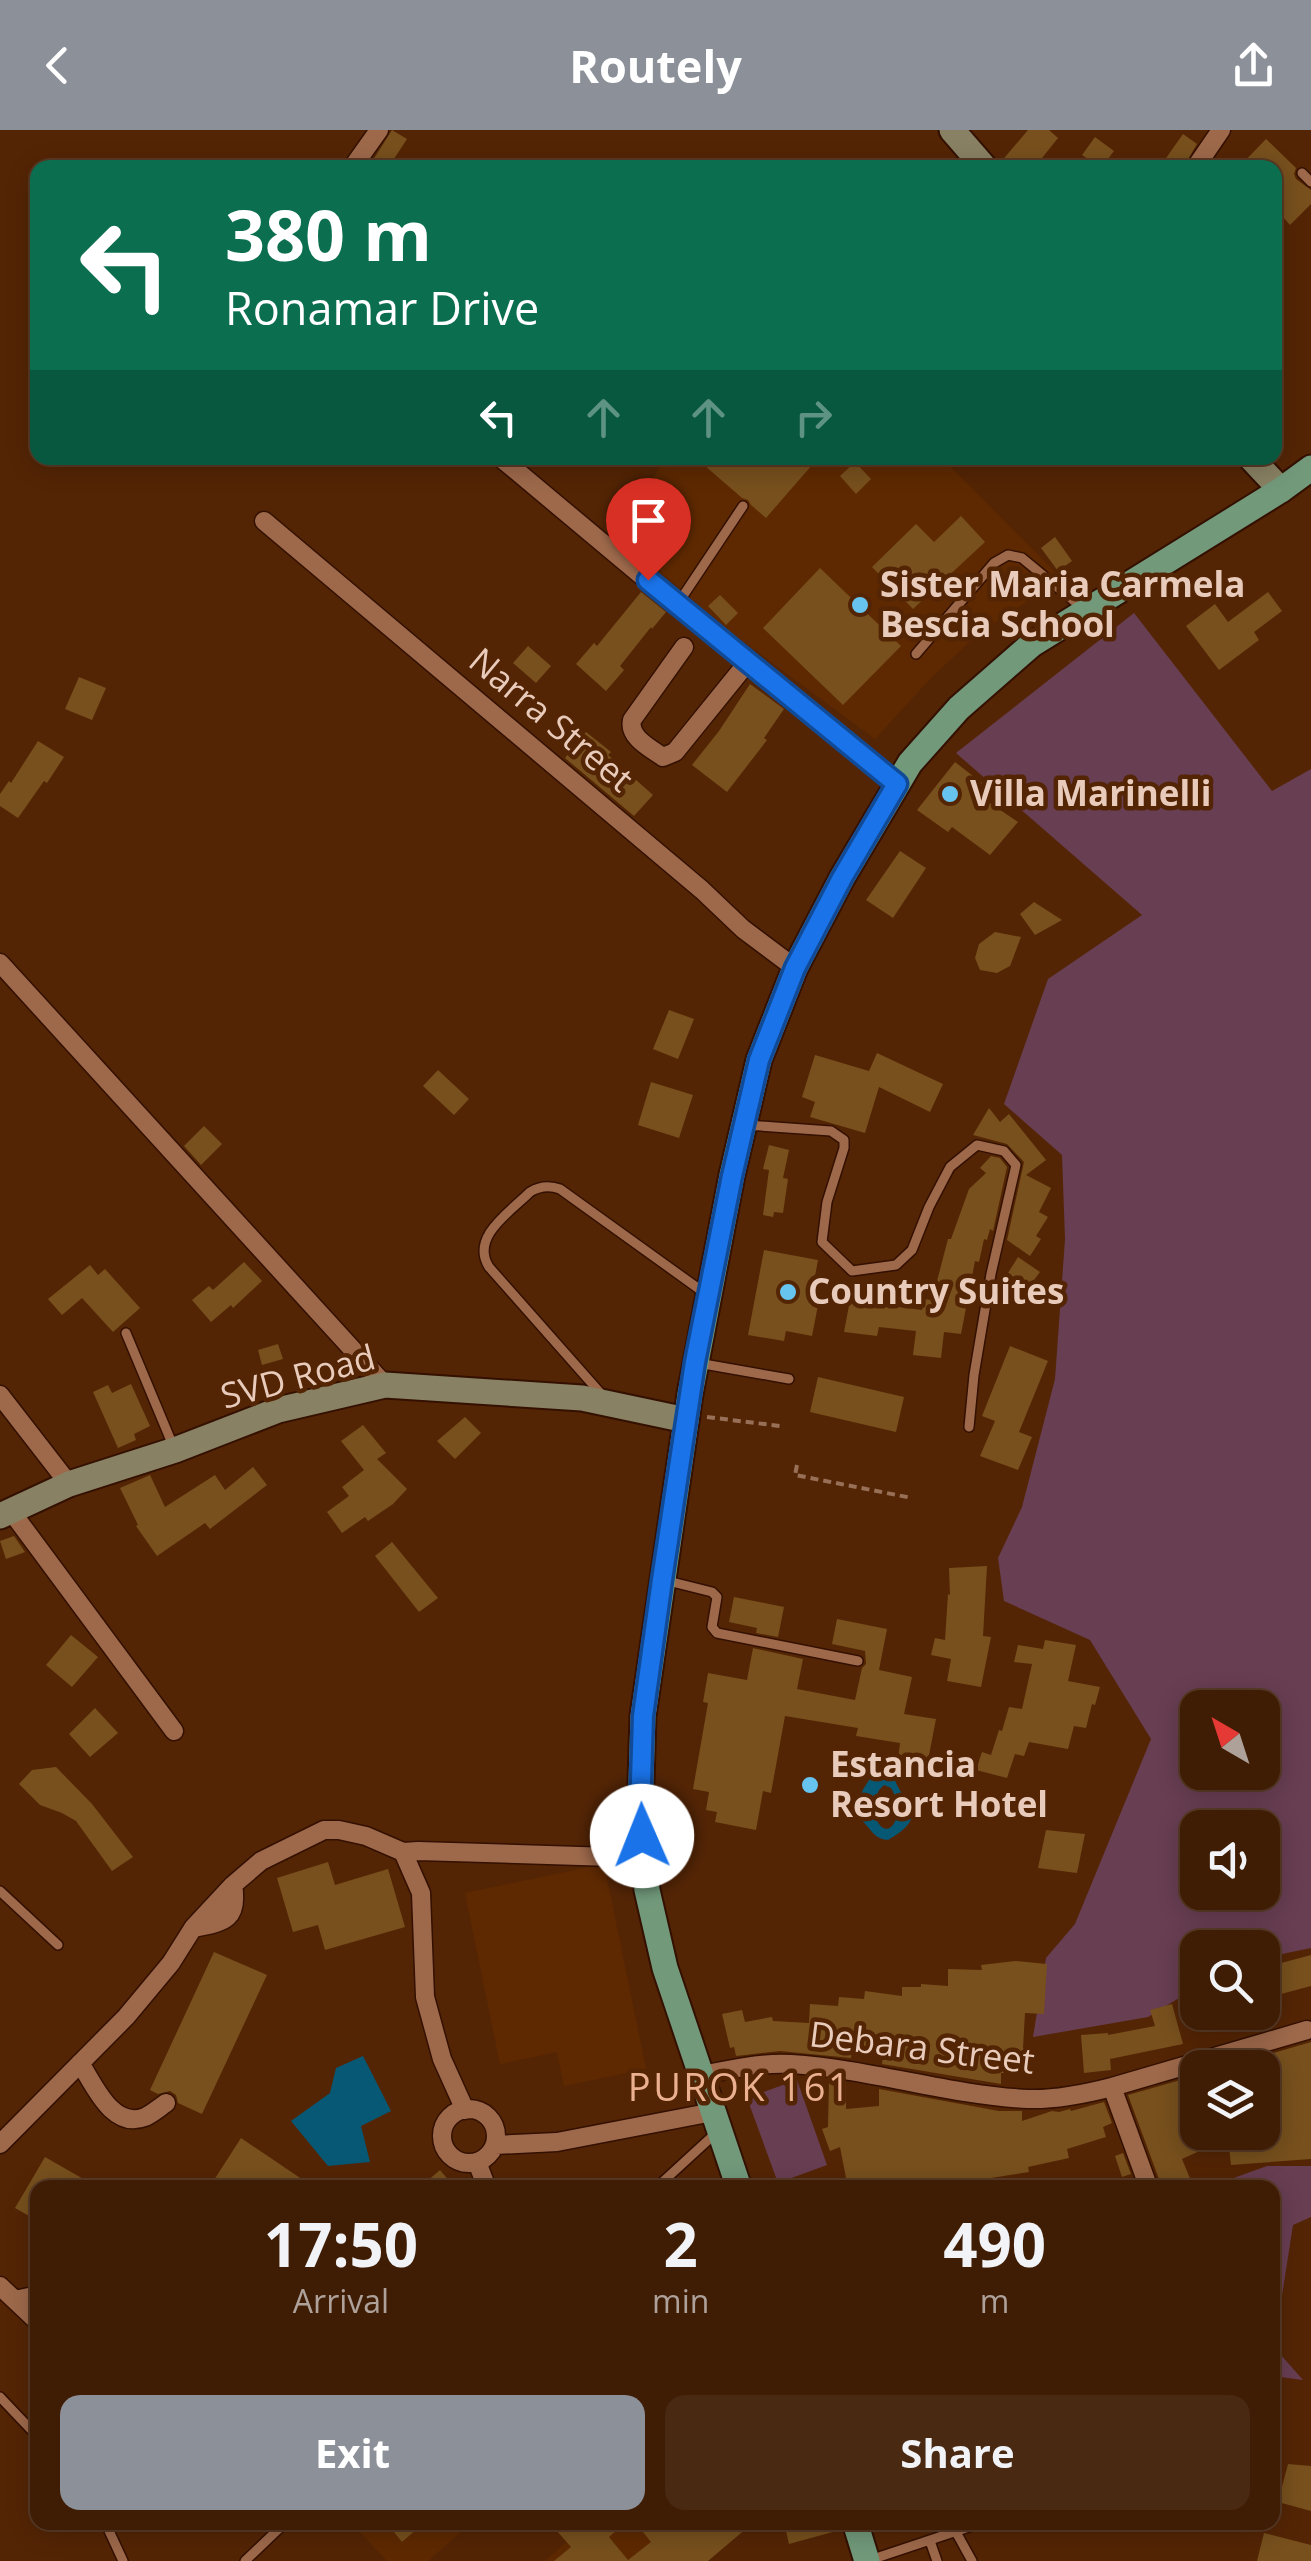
<!DOCTYPE html>
<html lang="en">
<head>
<meta charset="utf-8">
<style>
	:root { --surface:#3f1c04; --page:#4a2913; --text:#f1f3f6; --muted:#ada19a; --line:#583a26; --accent:#8c9099 }
	body { margin:0; font-family:"Open Sans",sans-serif; background:var(--page); color:var(--text); height:100vh; display:flex; flex-direction:column; font-size:38px; white-space:nowrap }
	* { box-sizing:border-box; margin:0 }
	p { font-size:32px; color:var(--muted) }
	.icon { flex:none; width:55px; height:55px; fill:none; stroke:currentColor; stroke-width:2; stroke-linecap:round; stroke-linejoin:round }
	.map { position:relative; flex:1; overflow:hidden }
	.details { position:absolute; left:30px; top:2050px; width:1250px; height:350px; display:flex; flex-direction:column; background:var(--surface); border-radius:20px; box-shadow:0 5px 25px #0003,0 0 0 2px var(--line) }
	.details>* { flex:none }
	.top-card { position:absolute; left:30px; top:30px; width:1252px; height:305px; border-radius:20px; box-shadow:0 5px 25px #0003,0 0 0 2px var(--line); background:#0b6e4f; color:#fff; overflow:hidden }
	.needle { width:65px; rotate:321deg }
	.controls { position:absolute; left:1180px; top:1560px; display:grid; gap:20px }
	.controls a { display:grid; place-items:center; width:100px; height:100px; border-radius:20px; background:var(--surface); box-shadow:0 5px 25px #0003,0 0 0 2px var(--line); font-size:50px }
	.pin { position:absolute; display:grid; place-items:center; width:85px; height:85px; color:#fff; margin:-102px -42px; border-radius:50% 50% 50% 0; rotate:-45deg; box-shadow:0 0 10px #0007 }
	.pin .icon { rotate:45deg }
	.me { position:absolute; width:110px; margin:-55px; rotate:359deg; stroke-linejoin:round; filter:drop-shadow(0 0 8px #0008) }
	.turn { display:flex; align-items:center; gap:35px; height:210px; padding:0 30px; font-size:45px }
	.turn .icon { width:130px; height:130px; stroke-width:2.5 }
	.turn b { display:block; font-size:70px; line-height:85px }
	.lanes { display:flex; align-items:center; height:95px; padding:0 30px; background:#0003; justify-content:center; gap:50px; direction:ltr }
	.lanes .off { opacity:.35 }
	.eta { display:flex; justify-content:space-evenly; align-items:center; height:170px; text-align:center }
	.eta b { font-size:60px; font-weight:700; line-height:70px }
	.cta { display:flex; gap:20px; margin-top:auto; padding:20px 30px }
	.cta a { flex:1; height:115px; border-radius:20px; background:var(--accent); color:#fff; font-size:40px; font-weight:700; line-height:115px; text-align:center }
	.cta a+a { background:var(--page); color:var(--text) }
	header { display:flex; justify-content:space-between; align-items:center; height:130px; padding:0 30px; background:var(--accent); color:#fff; font-size:45px; font-weight:700 }
	.map>svg:first-child { display:block }
	.built { fill:#5e2901 }
	.green { fill:#683e52; fill-rule:evenodd }
	.water { fill:#075875; fill-rule:evenodd }
	.building { fill:#77501d }
	.lines { fill:none; stroke-linecap:round; stroke-linejoin:round }
	.lane-casing { stroke:#331000; stroke-width:12 }
	.street-casing { stroke:#331000; stroke-width:21 }
	.secondary-casing { stroke:#331000; stroke-width:29 }
	.primary-casing { stroke:#331000; stroke-width:29 }
	.path { stroke:#977057; stroke-width:4; stroke-dasharray:8 5; stroke-linecap:butt }
	.lane { stroke:#9e694b; stroke-width:9 }
	.street { stroke:#9e694b; stroke-width:18 }
	.secondary { stroke:#888163; stroke-width:25 }
	.primary { stroke:#71997a; stroke-width:25 }
	.route-casing { stroke:#114b97; stroke-width:25 }
	.route { stroke:#1a73e8; stroke-width:18 }
	.poi-dot { fill:#67c4ef; stroke:#542505; stroke-width:4 }
	.labels { text-anchor:middle; stroke-width:9; stroke-linejoin:round; paint-order:stroke }
	.poi-label { font-size:35px; font-weight:bold; fill:#e9cbbb; stroke:#542505; text-anchor:start }
	.street-label { font-size:35px; fill:#e9cbbb; stroke:#542505 }
	.neighbourhood-label { font-size:38px; letter-spacing:2.5px; fill:#eab090; stroke:#542505 }
</style>
</head>
<body>
<header><svg class="icon" aria-label="back" viewBox="0 0 24 24"><path d="M15 5l-7 7 7 7"/></svg>Routely<svg class="icon" aria-label="share" viewBox="0 0 24 24"><path d="M12 15V3M7 8l5-5 5 5M5 13v7h14v-7"/></svg></header>
<div class="map">
<svg width="1311" height="2431" viewBox="0 0 1311 2431">
	<rect width="100%" height="100%" fill="#542505"/>
	<path class="built" d="M666,328H942L1062,449L980,502L929,550L875,609L728,500L617,404Z
		M604,1734L646,1939L564,1956L557,1922L500,1934L465,1763Z
		M361,2392L471,2393L428,2431H387L355,2397Z
		M589,2392L667,2393L701,2431H545Z"/>
	<path class="green" d="M1134,483L1272,661L1311,639V1818L1263,1828L1262,1818H1198L1197,1857L1148,1887L1033,1907L1046,1828L1075,1794L1151,1609L1090,1510L1004,1471L998,1428L1022,1377L1055,1249L1065,1109L1062,1025L1004,974L1048,849L1142,785L956,623ZM1198,1578H1262V1642H1198ZM1198,1698H1262V1762H1198Z
		M797,1950L827,2035L778,2053L747,1968Z
		M1267,2036H1311V2087L1293,2095L1274,2217L1303,2250L1273,2246L1272,2058L1218,2057L1217,2054Z"/>
	<path class="water" d="M885,1635L893,1638C892,1670 939,1681 888,1710C878,1709 874,1705 868,1697C866,1695 859,1687 858,1684C854,1668 872,1642 885,1635ZM884,1655L891,1658C909,1687 884,1722 872,1678L879,1660Z
		M363,1926L391,1981L361,1996L370,2032L328,2036L291,1991L330,1963L336,1938Z"/>
	<path class="building" d="M392,0L407,9L388,38H368Z
		M1028,0H1049L1058,8L1034,38H1001L1000,33Z
		M1183,4L1197,14L1183,38H1159Z
		M1095,7L1114,21L1101,38L1082,25Z
		M1266,9L1296,38L1294,44L1296,49L1311,60V74L1290,95L1275,78V38H1238Z
		M696,328H804L812,335L766,388L751,375L748,370L742,368Z
		M855,332L871,349L856,364L840,346Z
		M961,386L985,412L913,479L872,437L916,394L934,412Z
		M1055,407L1072,431L1058,441L1041,418Z
		M820,438L901,516L843,575L763,498Z
		M641,462L666,482L652,499L651,497L620,536L624,540L606,561L576,534L594,513L597,516Z
		M1268,462L1282,481L1254,502L1259,510L1219,540L1186,496L1215,474L1228,492Z
		M720,465L738,483L726,495L708,476Z
		M528,516L551,536L536,553L513,533Z
		M79,547L106,558L92,590L65,579Z
		M750,554L784,579L764,608L767,610L727,662L692,635L719,601Z
		M586,602L611,622L608,625L653,665L634,686L565,628Z
		M38,611L64,627L47,653L44,651L18,688L0,676V664L9,651L11,653Z
		M955,632L986,656L978,665L1018,692L990,725L952,697L948,702L917,680Z
		M900,721L926,738L893,788L866,770Z
		M1034,772L1062,790L1035,805L1020,784Z
		M995,802L1021,807L1010,836L997,843L980,840L975,828L979,814Z
		M669,880L694,889L678,929L653,919Z
		M877,923L943,954L930,982L879,957L865,1003L810,987L815,972L802,967L815,925L869,941Z
		M438,940L469,969L454,985L423,956Z
		M651,952L693,965L679,1008L638,995Z
		M989,978L1000,992L1009,984L1046,1030L1026,1045L1051,1058L1039,1082L1048,1087L1036,1106L1041,1109L1030,1126L1007,1110L1024,1032L1007,1014L973,1005Z
		M204,996L222,1014L201,1035L184,1016Z
		M769,1015L789,1020L783,1048L788,1049L783,1083L774,1082L773,1087L763,1085L769,1040L763,1039Z
		M991,1026L1000,1028L1007,1037L993,1101L990,1099L987,1110L984,1109L979,1132L975,1131L961,1204L944,1202L941,1228L913,1225L916,1201L879,1197L877,1206L844,1202L853,1154L887,1159L883,1175L922,1180L923,1169L932,1170L948,1109H951L969,1059L986,1043L980,1038Z
		M764,1120L818,1130L811,1168L819,1170L812,1206L786,1201L784,1211L748,1205Z
		M1018,1127L1040,1142L1028,1158L1008,1143Z
		M244,1132L262,1151L233,1178L231,1175L211,1192L192,1170L209,1156L213,1160Z
		M90,1135L98,1145L105,1139L140,1178L113,1202L82,1168L62,1185L48,1169Z
		M278,1214L283,1229L262,1235L258,1220Z
		M1010,1216L1048,1231L1019,1302L1032,1307L1018,1340L980,1326L995,1291L982,1286Z
		M818,1247L904,1267L896,1302L810,1282Z
		M131,1254L150,1296L134,1304L136,1310L118,1318L93,1262L108,1255L112,1263Z
		M465,1287L481,1303L455,1329L437,1311Z
		M363,1295L386,1323L377,1329L407,1359L393,1374L368,1391L365,1387L342,1403L327,1382L349,1366L342,1357L364,1340L341,1311Z
		M253,1337L267,1355L210,1399L205,1393L157,1426L136,1396L138,1395L120,1358L150,1345L165,1377L215,1345L225,1360Z
		M14,1406L25,1422L6,1429L0,1411Z
		M392,1412L438,1468L419,1482L375,1426Z
		M987,1436L983,1506L991,1507L981,1557L947,1551L951,1529L931,1525L935,1508L945,1510L948,1464L950,1465L949,1438Z
		M734,1467L784,1477L778,1507L756,1503L757,1498L729,1492Z
		M837,1489L887,1499L879,1540L912,1547L904,1584L936,1589L924,1651L896,1646L900,1613L856,1606L858,1598L785,1586L771,1663L763,1661L756,1700L715,1692L717,1682L706,1680L709,1662L693,1659L708,1573L703,1572L708,1543L747,1550L753,1518L803,1529L797,1559L855,1570L862,1538L866,1534L865,1521L832,1514Z
		M71,1505L98,1527L72,1557L46,1535Z
		M1045,1510L1076,1515L1068,1551L1100,1557L1095,1575L1092,1574L1086,1598L1074,1596L1068,1619L1029,1612L1024,1626L1015,1624L1007,1648L976,1640L982,1622L991,1625L999,1600L1002,1601L1009,1577L1022,1579L1032,1534L1014,1532L1018,1515L1043,1519Z
		M95,1578L118,1603L90,1627L69,1604Z
		M56,1637L92,1674L133,1727L112,1741L76,1691L62,1683L40,1675L19,1654L32,1640Z
		M1046,1700L1085,1704L1077,1743L1038,1738Z
		M328,1732L335,1755L388,1739L405,1797L325,1820L318,1795L293,1802L277,1748Z
		M214,1822L267,1845L202,1984L178,1973L176,1965L170,1961L158,1964L150,1960Z
		M1311,1825V1856L1262,1869V1838Z
		M1015,1831L1047,1834L1044,1884L1025,1883L1023,1918H1032L1031,1944L1001,1943V1954L882,1934L884,1919L852,1914L851,1928L780,1921L736,1926L734,1917L730,1918L722,1884L742,1880L745,1892L772,1887L773,1891L809,1893L810,1874L838,1876L839,1867L864,1869L865,1861L902,1866V1857H921V1854L948,1856V1839L982,1840L981,1835Z
		M1172,1874L1183,1914L1110,1929L1111,1940L1084,1943L1081,1905L1108,1903V1905L1155,1896L1150,1880Z
		M1203,1882H1253V1885L1209,1900Z
		M1311,1912V2029L1231,2035L1228,2008L1182,2029L1194,2058H1158L1159,2049L1128,1965L1198,1945V2002H1262V1938H1223Z
		M829,1951L846,1953V1979L879,1976V1959L999,1981H1022V1991L1052,1981L1059,1982L1070,1979L1071,1981L1104,1972L1112,1993L1103,1997L1106,2007L1067,2019L1069,2028L1028,2037L1029,2042L991,2048L993,2058H848L840,2017L830,2021L822,1999L828,1997Z
		M241,2008L315,2058H226L214,2050Z
		M1123,2023L1131,2044L1122,2047L1115,2026Z
		M45,2027L99,2058H38V2091L15,2078Z
		M440,2040L455,2058H419Z
		M1288,2334L1311,2336V2381L1278,2372Z
		M386,2392H425L402,2412Z
		M549,2392H626L609,2407L628,2430L651,2412L635,2392H754L708,2431H554L571,2417Z
		M784,2392H839L840,2400L789,2414Z
		M1264,2403L1311,2415V2431H1257Z"/>
	<g class="lines">
		<g class="lane-casing">
			<path id="lane" d="M1302,43L1311,52
				M677,475L743,376
				M916,524L994,433L1008,425L1022,428L1085,480
				M746,995L831,1001L844,1010V1018L827,1072L822,1112L852,1141L896,1135L912,1120L929,1077L950,1037L977,1015L1004,1021L1016,1035L991,1144L974,1245L969,1297
				M126,1203L174,1318
				M698,1233L789,1249
				M603,1266L489,1137C470,1107 510,1082 530,1062C540,1056 549,1055 560,1059L706,1164
				M664,1450L712,1462L717,1467L712,1497L717,1503L858,1531
				M0,1761L58,1815
				M656,2058L717,2002
				M0,2267L38,2307
				M105,2392L123,2431
				M956,2402L972,2431
				M930,2411L937,2431
				M870,2430L984,2392
				M245,2431L286,2392"/>
		</g>
		<g class="street-casing">
			<path id="street" d="M352,38L379,0
				M1195,38L1221,0
				M501,328L721,512L897,654
				M264,391L702,760L743,799L795,838
				M684,517L632,590C628,607 650,618 663,627L675,622L747,533
				M0,833L385,1255
				M0,1265L69,1354
				M11,1381L174,1601
				M403,1722L421,1763L425,1867L442,1929L465,1980
				M193,1798C223,1792 239,1791 233,1755
				M80,1933C94,1954 112,2000 145,1987C152,1984 160,1977 166,1973
				M700,1945C730,1940 760,1932 791,1934C871,1939 948,1965 1028,1969C1056,1970 1085,1964 1112,1957L1307,1900
				M1112,1957L1147,2053
				M442 2006a27 27 0 1 1 54 0a27 27 0 1 1-54 0Z
				M0,2014L126,1887L171,1833L193,1798L233,1755L261,1731L324,1700H339L366,1706L403,1722L418,1721L644,1728
				M495,2015L557,2012L713,1982
				M477,2032L487,2058
				M0,2156L38,2192
				M15,2170L38,2165"/>
		</g>
		<g class="secondary-casing">
			<path id="secondary" d="M952,0L985,38
				M1251,328L1281,360
				M0,1386L69,1354L175,1320L278,1280L385,1255L582,1268L686,1290"/>
		</g>
		<g class="primary-casing">
			<path id="primary" d="M739,2058L665,1838L647,1760L640,1684L643,1586L690,1264L732,1045L759,930L795,838L842,748L910,633L959,578L1031,515L1281,360L1311,338
				M855,2392L867,2431"/>
		</g>
		<path class="path" d="M707,1287L780,1296
			M797,1335L795,1345L912,1368"/>
		<use href="#lane" class="lane"/>
		<use href="#street" class="street"/>
		<use href="#secondary" class="secondary"/>
		<use href="#primary" class="primary"/>
	</g>
	<g class="lines">
		<g class="route-casing">
			<path id="route" d="M642,1706L640,1684L643,1586L662,1450L695,1232L732,1046L759,930L795,838L842,748L897,654L648,450"/>
		</g>
		<use href="#route" class="route"/>
	</g>
	<g class="poi-dot">
		<circle cx="860" cy="475" r="10"/>
		<circle cx="950" cy="664" r="10"/>
		<circle cx="788" cy="1162" r="10"/>
		<circle cx="810" cy="1655" r="10"/>
	</g>
	<g class="labels">
		<g class="poi-label">
			<text x="880" y="467">Sister Maria Carmela<tspan x="880" dy="40">Bescia School</tspan></text>
			<text x="970" y="676">Villa Marinelli</text>
			<text x="808" y="1174">Country Suites</text>
			<text x="830" y="1647">Estancia<tspan x="830" dy="40">Resort Hotel</tspan></text>
		</g>
		<g class="street-label">
			<text transform="translate(551 590) rotate(40)" y="12">Narra Street</text>
			<text transform="translate(298 1247) rotate(-15)" y="12">SVD Road</text>
			<text transform="translate(922 1918) rotate(7)" y="12">Debara Street</text>
		</g>
		<g class="neighbourhood-label">
			<text x="740" y="1971">PUROK 161</text>
		</g>
	</g>
</svg>
<div class="controls">
<a><svg class="needle" viewBox="-14 -14 28 28"><path d="M0-13l5 13h-10z" fill="#e53935"/><path d="M0 13l5-13h-10z" fill="#ada19a"/></svg></a>
<a><svg class="icon" aria-label="sound" viewBox="0 0 24 24"><path d="M4 9h4l5-4v14l-5-4H4zM17 9q2 3 0 6"/></svg></a>
<a><svg class="icon" aria-label="search" viewBox="0 0 24 24"><circle cx="10" cy="10" r="6"/><path d="M15 15l6 6"/></svg></a>
<a><svg class="icon" aria-label="layers" viewBox="0 0 24 24"><path d="M12 4l9 5-9 5-9-5zM3 14l9 5 9-5"/></svg></a>
</div>
<div class="pin" style="left:648px;top:450px;background:#d93025"><svg class="icon" aria-label="arrive" viewBox="0 0 24 24"><path d="M6 21V4h12l-3 4 3 4H6"/></svg></div>
<svg class="me" style="left:642px;top:1706px" viewBox="-20 -20 40 40"><circle r="19" fill="#fff"/><path d="M0-13L10 11 0 6-10 11z" fill="#1a73e8"/></svg>
<div class="top-card">
<div class="turn"><svg class="icon" aria-label="left" viewBox="0 0 24 24"><path d="M17 20v-9H6M10 6l-5 5 5 5"/></svg><div><b>380 m</b>Ronamar Drive</div></div>
<div class="lanes"><svg class="icon" aria-label="left" viewBox="0 0 24 24"><path d="M17 20v-9H6M10 6l-5 5 5 5"/></svg><svg class="icon off" aria-label="ahead" viewBox="0 0 24 24"><path d="M12 20V5M6 11l6-6 6 6"/></svg><svg class="icon off" aria-label="ahead" viewBox="0 0 24 24"><path d="M12 20V5M6 11l6-6 6 6"/></svg><svg class="icon off" aria-label="right" viewBox="0 0 24 24"><path d="M7 20v-9h11M14 6l5 5-5 5"/></svg></div>
</div>
<section class="details">
<div class="eta">
<div><b>17:50</b><p>Arrival</p></div>
<div><b>2</b><p>min</p></div>
<div><b>490</b><p>m</p></div>
</div>
<div class="cta"><a>Exit</a><a>Share</a></div>
</section>
</div>
</body>
</html>
